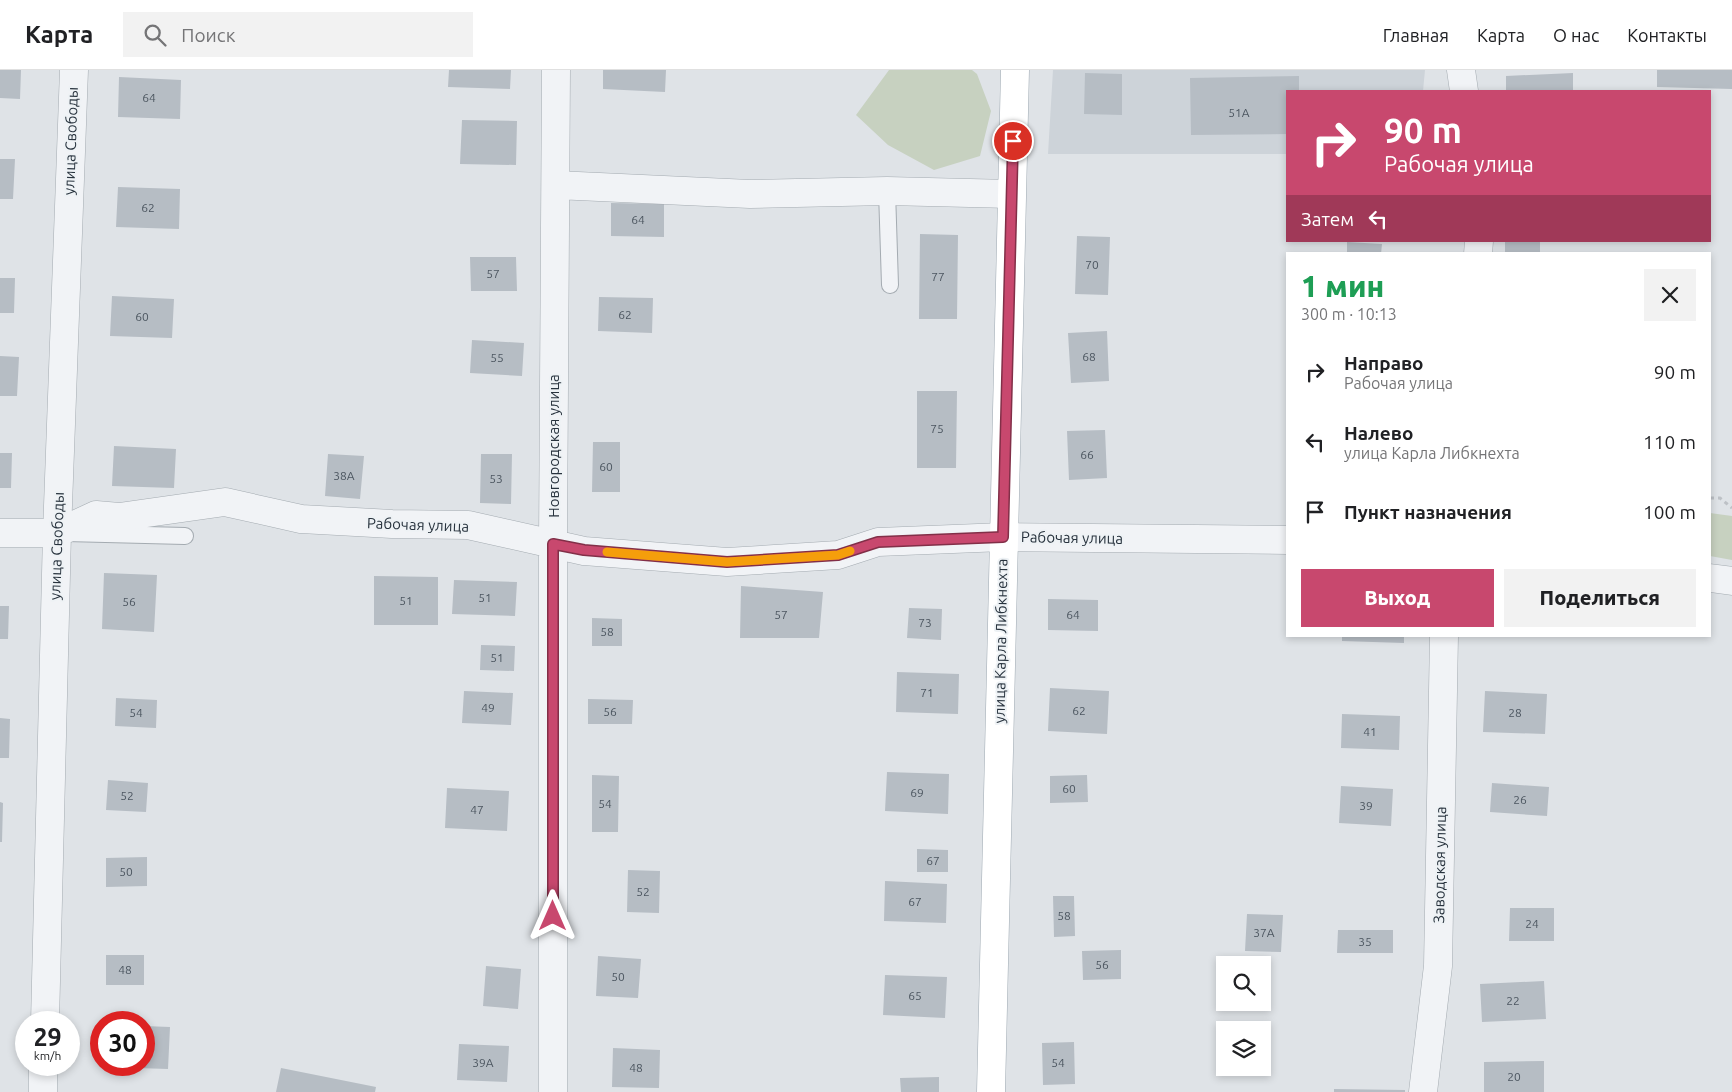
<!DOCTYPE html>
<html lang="ru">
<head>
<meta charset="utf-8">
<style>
	:root { --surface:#fff; --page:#f2f2f2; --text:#202124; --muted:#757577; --line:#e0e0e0; --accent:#c8486e }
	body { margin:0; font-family:Ubuntu,sans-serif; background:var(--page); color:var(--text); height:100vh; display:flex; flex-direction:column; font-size:19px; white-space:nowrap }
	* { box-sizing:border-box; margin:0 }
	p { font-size:16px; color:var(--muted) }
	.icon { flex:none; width:28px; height:28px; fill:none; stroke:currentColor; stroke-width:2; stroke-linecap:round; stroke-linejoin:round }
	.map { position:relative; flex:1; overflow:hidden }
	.sheet { position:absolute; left:1286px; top:182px; width:425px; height:385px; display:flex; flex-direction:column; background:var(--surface); border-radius:0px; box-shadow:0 2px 8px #0003 }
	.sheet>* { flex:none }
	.top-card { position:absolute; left:1286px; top:20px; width:425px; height:152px; border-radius:0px; box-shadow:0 2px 8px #0003; background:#c8486e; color:#fff; overflow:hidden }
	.buttons { position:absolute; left:1216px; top:886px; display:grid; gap:10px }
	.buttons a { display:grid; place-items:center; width:55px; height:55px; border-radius:0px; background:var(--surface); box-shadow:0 2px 8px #0003; font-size:25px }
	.speed { position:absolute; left:15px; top:941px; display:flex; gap:10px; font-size:25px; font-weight:700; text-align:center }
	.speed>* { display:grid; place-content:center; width:65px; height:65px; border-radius:50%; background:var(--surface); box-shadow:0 2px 8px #0003; line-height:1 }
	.speed small { font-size:12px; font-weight:400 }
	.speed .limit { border:8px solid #d22; background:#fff; color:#111 }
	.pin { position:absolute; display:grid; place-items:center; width:42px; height:42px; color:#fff; margin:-21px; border:2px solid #fff; border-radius:50%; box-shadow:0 1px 5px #0007 }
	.me { position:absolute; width:55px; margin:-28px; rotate:0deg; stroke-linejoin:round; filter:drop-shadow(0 0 4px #0008) }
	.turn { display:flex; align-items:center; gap:18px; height:105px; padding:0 15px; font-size:22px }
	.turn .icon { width:65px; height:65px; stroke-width:2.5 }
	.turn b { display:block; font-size:35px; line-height:42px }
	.then { display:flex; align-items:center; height:48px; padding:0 15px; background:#0003; gap:10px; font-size:19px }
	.round { display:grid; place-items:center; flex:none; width:52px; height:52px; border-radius:0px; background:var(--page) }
	.summary { display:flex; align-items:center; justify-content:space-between; height:85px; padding:0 15px }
	h1 { font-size:30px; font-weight:800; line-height:38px; color:#1e9e55 }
	.cta { display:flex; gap:10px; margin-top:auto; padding:10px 15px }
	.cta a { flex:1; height:58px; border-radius:0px; background:var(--accent); color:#fff; font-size:20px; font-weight:800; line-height:58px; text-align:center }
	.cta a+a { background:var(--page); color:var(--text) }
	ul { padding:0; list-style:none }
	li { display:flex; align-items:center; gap:15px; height:70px; padding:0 15px }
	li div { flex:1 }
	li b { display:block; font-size:19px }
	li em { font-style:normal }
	header { display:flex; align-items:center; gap:30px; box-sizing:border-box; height:70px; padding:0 25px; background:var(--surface); border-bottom:1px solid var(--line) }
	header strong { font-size:24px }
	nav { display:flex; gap:28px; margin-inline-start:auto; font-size:18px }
	.search { width:350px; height:45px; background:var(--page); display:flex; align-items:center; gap:12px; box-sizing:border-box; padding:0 18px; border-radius:0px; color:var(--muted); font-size:19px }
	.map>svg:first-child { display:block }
	.built { fill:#cdd3d9 }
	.green { fill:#c7d1c0 }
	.building { fill:#b6bdc4 }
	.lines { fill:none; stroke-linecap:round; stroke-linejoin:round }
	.service-casing { stroke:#a4abb1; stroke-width:18 }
	.minor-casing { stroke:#a4abb1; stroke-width:29 }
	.primary-casing { stroke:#9ea9b2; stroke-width:29 }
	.path { stroke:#bdc1c6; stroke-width:3; stroke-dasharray:4 4; stroke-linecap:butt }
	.service { stroke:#f1f3f6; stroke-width:16 }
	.minor { stroke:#f1f3f6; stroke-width:28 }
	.primary { stroke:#fff; stroke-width:28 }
	.route-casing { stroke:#822f48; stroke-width:12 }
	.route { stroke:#c8486e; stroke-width:9 }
	.slow { stroke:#f59e0b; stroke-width:9 }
	.labels { text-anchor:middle; stroke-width:4; stroke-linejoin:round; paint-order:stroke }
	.number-label { font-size:12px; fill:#4c5660 }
	.street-label { font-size:15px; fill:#28333e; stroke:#eef2f5 }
</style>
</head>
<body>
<header>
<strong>Карта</strong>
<div class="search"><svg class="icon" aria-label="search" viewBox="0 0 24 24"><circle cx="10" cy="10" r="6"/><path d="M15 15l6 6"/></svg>Поиск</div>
<nav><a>Главная</a><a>Карта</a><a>О нас</a><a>Контакты</a></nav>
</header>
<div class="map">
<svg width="1732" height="1022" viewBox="0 0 1732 1022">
	<rect width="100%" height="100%" fill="#dfe3e7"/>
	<path class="built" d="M1053,0H1425L1423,21H1288L1287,84H1048Z"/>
	<path class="green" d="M889,0H972L977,4L991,41L980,86L934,100L888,75L856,45Z
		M1710,443L1732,446V490L1710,486Z"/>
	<path class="building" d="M0,0H21L20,29L0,28Z
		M449,0H511L510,19L448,17Z
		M603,0H666L665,22L603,19Z
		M1657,0H1732V19L1657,17Z
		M1085,3L1122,4V45L1084,44Z
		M1573,3V21H1506V6Z
		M1299,6V21H1288V64L1191,65L1190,8Z
		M119,7L181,10L180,49L118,47Z
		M462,50L517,51L516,95L460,94Z
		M0,89H15L13,129H0Z
		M118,117L180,119L179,159L116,157Z
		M611,133L664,134V167L611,166Z
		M920,164L958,165L957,249H919Z
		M1077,166L1110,167L1108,225L1075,224Z
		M1505,171H1540V184H1505Z
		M1347,172L1382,174L1381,184H1347Z
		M470,187H516L517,221H471Z
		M0,208H15L14,243H0Z
		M112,226L174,229L172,268L110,266Z
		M599,227L653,228L652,263L598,261Z
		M1107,261L1109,311L1071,313L1068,263Z
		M472,270L524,273L522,306L470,303Z
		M0,286L19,287L17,326H0Z
		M917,321H957L956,398H917Z
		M1105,360L1107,408L1069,410L1067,361Z
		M593,372H620V422H592Z
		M114,376L176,379L174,418L112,416Z
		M0,383H12L11,418H0Z
		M328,384L364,386L360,429L325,426Z
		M481,384H512L511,434L480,433Z
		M104,503L157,505L154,562L102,559Z
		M374,506L438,507V555H374Z
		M454,510L517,512L515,546L452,544Z
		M741,516L823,522L819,568H740Z
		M1048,529L1098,530V561L1048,560Z
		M0,536H9L8,569H0Z
		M909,538L942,539L941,570L907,568Z
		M592,548L622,549V576H592Z
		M1342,566H1404V573L1342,571Z
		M481,575L515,576L514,601L480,600Z
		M897,602L959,604L958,644L896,642Z
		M1050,618L1109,621L1107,664L1048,661Z
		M464,621L513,623L511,655L462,653Z
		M1485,621L1547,624L1545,664L1483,662Z
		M116,628L157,630L156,658L115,656Z
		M588,629L633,630L632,654H588Z
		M1342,644L1400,646L1399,680L1341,678Z
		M0,648L10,649L9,688H0Z
		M887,702L949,704L948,744L885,741Z
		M592,705L619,706L618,762H592Z
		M1087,705L1088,732L1050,733V706Z
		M108,710L148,713L146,742L106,740Z
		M1492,713L1549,717L1547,746L1490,742Z
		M1341,716L1393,719L1391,756L1339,753Z
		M447,718L509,721L507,761L445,758Z
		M0,732L3,733L2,772H0Z
		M917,779L948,780V802H917Z
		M147,787V816L106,817V788Z
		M628,800L660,801L659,843L627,842Z
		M885,811L947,814L946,853L884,851Z
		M1053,826H1074L1075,866L1054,867Z
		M1510,838H1554V871H1509Z
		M1247,844L1283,845L1281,882L1245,881Z
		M1338,860H1393V883H1337Z
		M1121,880V909L1083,910L1082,881Z
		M106,885H144V915H106Z
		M598,886L641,889L638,928L596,926Z
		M486,896L521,899L518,939L483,936Z
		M885,905L947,907L945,948L883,945Z
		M1544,911L1546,949L1482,952L1480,914Z
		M144,956L170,957L168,999L105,997V995H144Z
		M1074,972L1075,1014L1043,1015L1042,973Z
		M459,974L509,976L507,1012L457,1010Z
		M613,978L660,980L659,1018L612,1017Z
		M1544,991V1022H1484V992Z
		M281,998L376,1017L375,1022H276Z
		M939,1007V1022H901L900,1008Z
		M1334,1019L1405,1020V1022H1334Z"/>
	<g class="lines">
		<g class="service-casing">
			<path id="service" d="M887,121L890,215
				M66,463L185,466"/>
		</g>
		<g class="minor-casing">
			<path id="minor" d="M1461,0L1464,21
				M556,115L750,124L887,121L1011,124
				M1478,184L1479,171
				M0,463H57L96,445L119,447L225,432L301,449L392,454L468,455L584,481L727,492L838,485L878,472L1003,467L1288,470
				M1710,508L1732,511
				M45,952L57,463L74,0
				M43,1022V995
				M553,1022V474L556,0
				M1423,1022L1438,896L1444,566"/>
		</g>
		<g class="primary-casing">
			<path id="primary" d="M991,1022L1015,0"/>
		</g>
		<path class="path" d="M1710,428H1720L1732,438"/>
		<use href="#service" class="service"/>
		<use href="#minor" class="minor"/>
		<use href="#primary" class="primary"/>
	</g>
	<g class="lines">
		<g class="route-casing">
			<path id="route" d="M553,846V474L584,480L727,492L838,485L878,472L1003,467L1013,71"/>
		</g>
		<use href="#route" class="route"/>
		<path class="slow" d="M607,482L727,492L838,485L850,481"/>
	</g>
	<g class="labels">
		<g class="number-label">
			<text x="149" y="32">64</text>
			<text x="1239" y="47">51А</text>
			<text x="148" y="142">62</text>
			<text x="638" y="154">64</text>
			<text x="1092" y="199">70</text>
			<text x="493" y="208">57</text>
			<text x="938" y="211">77</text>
			<text x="625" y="249">62</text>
			<text x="142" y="251">60</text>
			<text x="1089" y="291">68</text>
			<text x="497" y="292">55</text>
			<text x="937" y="363">75</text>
			<text x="1087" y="389">66</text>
			<text x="606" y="401">60</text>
			<text x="344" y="410">38А</text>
			<text x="496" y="413">53</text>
			<text x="485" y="532">51</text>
			<text x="406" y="535">51</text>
			<text x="129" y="536">56</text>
			<text x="781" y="549">57</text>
			<text x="1073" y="549">64</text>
			<text x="925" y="557">73</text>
			<text x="607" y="566">58</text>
			<text x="497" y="592">51</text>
			<text x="927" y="627">71</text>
			<text x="488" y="642">49</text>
			<text x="1079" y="645">62</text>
			<text x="610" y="646">56</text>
			<text x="136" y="647">54</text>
			<text x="1515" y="647">28</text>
			<text x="1370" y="666">41</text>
			<text x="1069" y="723">60</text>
			<text x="917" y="727">69</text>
			<text x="127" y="730">52</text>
			<text x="1520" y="734">26</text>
			<text x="605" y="738">54</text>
			<text x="1366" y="740">39</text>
			<text x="477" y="744">47</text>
			<text x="933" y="795">67</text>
			<text x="126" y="806">50</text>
			<text x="643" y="826">52</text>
			<text x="915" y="836">67</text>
			<text x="1064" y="850">58</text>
			<text x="1532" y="858">24</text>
			<text x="1264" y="867">37А</text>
			<text x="1365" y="876">35</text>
			<text x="1102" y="899">56</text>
			<text x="125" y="904">48</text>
			<text x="618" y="911">50</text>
			<text x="915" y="930">65</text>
			<text x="1513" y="935">22</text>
			<text x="483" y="997">39А</text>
			<text x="1058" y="997">54</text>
			<text x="636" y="1002">48</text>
			<text x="1514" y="1011">20</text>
		</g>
		<g class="street-label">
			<text transform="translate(71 71) rotate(-88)" y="5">улица Свободы</text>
			<text transform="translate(554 376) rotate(-90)" y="5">Новгородская улица</text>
			<text transform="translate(418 455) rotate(2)" y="5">Рабочая улица</text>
			<text transform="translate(1072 468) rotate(1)" y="5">Рабочая улица</text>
			<text transform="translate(57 476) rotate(-88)" y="5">улица Свободы</text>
			<text transform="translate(1001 571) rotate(-89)" y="5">улица Карла Либкнехта</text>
			<text transform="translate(1440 795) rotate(-89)" y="5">Заводская улица</text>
		</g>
	</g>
</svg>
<div class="buttons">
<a><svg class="icon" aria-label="search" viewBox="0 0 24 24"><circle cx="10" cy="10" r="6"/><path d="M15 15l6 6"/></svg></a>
<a><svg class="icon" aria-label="layers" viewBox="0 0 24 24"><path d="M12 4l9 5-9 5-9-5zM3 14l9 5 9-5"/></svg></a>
</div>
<div class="speed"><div>29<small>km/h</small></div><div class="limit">30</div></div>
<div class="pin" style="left:1013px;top:71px;background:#d93025"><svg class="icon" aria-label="arrive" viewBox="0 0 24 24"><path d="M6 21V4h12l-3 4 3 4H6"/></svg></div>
<svg class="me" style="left:553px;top:846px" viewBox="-20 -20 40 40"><path d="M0-17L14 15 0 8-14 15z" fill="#c8486e" stroke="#fff" stroke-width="4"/></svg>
<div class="top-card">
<div class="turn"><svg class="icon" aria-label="right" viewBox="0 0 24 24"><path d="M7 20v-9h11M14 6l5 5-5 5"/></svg><div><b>90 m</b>Рабочая улица</div></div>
<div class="then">Затем<svg class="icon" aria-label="left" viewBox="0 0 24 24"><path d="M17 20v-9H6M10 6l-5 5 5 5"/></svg></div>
</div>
<section class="sheet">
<div class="summary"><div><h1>1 мин</h1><p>300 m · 10:13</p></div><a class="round"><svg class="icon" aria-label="close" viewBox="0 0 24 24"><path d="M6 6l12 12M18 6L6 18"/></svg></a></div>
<ul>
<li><svg class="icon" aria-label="right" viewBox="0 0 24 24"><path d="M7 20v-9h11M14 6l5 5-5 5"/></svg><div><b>Направо</b><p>Рабочая улица</p></div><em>90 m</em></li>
<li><svg class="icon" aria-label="left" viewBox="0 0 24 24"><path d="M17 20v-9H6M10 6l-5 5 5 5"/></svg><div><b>Налево</b><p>улица Карла Либкнехта</p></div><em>110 m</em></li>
<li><svg class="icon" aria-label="arrive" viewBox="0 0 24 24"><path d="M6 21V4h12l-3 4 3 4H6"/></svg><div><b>Пункт назначения</b></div><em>100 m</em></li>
</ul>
<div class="cta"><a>Выход</a><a>Поделиться</a></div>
</section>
</div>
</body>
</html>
